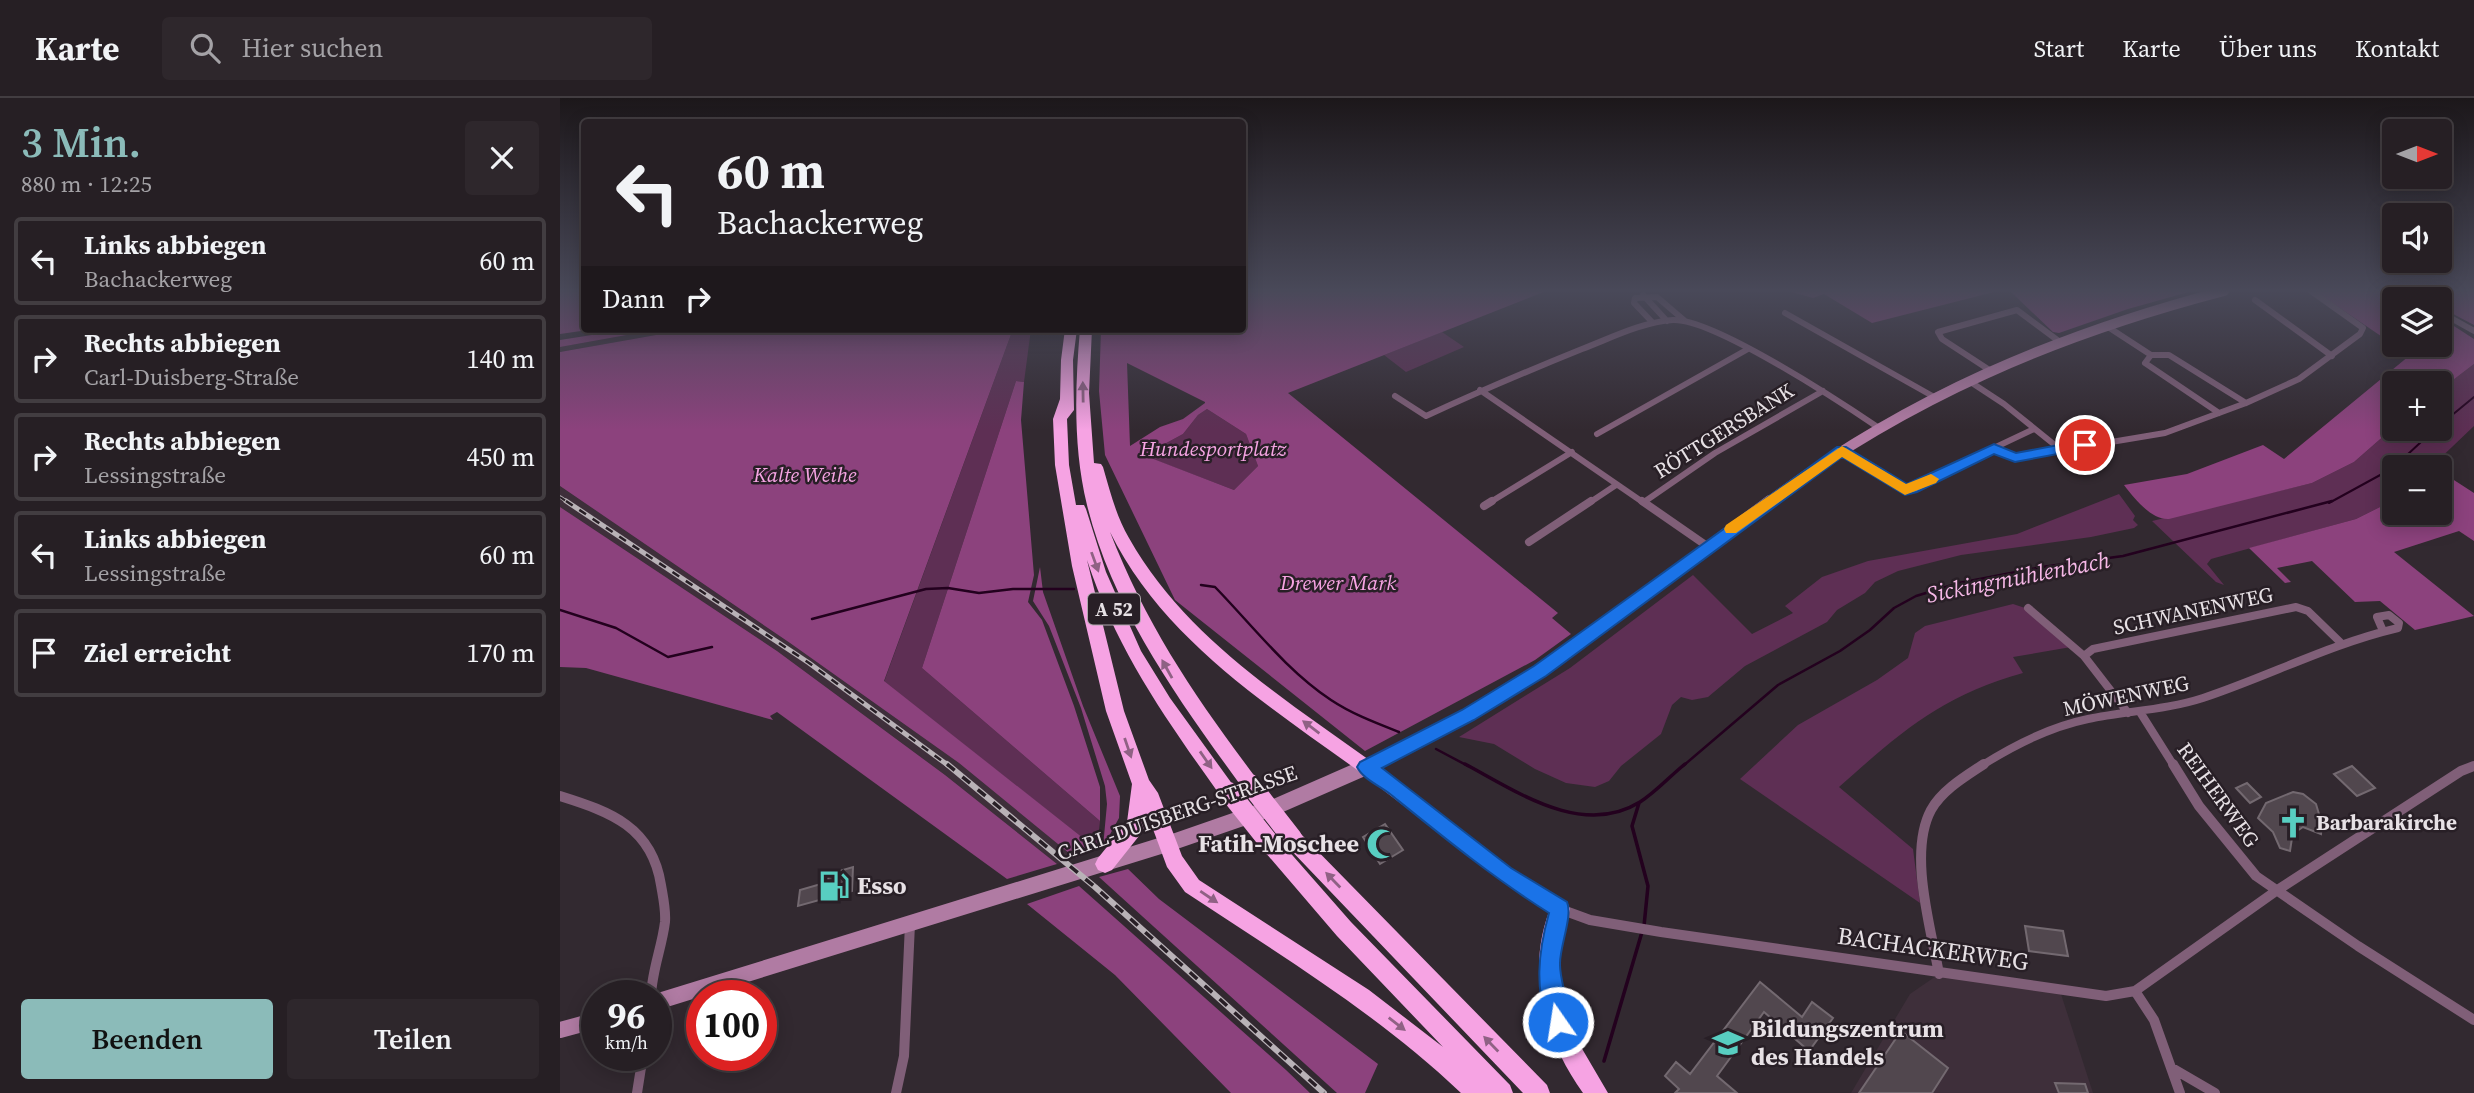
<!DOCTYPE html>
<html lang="de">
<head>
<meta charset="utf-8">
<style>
	:root { --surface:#261f24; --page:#2e272c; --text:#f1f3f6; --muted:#a4a2a6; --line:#423d41; --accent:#8bbbb9 }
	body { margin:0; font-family:"Source Serif 4",serif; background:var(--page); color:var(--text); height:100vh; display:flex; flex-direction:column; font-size:26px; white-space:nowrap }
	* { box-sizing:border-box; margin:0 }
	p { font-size:23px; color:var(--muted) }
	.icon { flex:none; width:38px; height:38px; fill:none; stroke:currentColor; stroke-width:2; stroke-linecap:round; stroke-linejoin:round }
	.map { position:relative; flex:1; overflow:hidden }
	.drawer { display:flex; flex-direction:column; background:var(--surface); width:560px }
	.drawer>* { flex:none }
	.guide { position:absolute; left:21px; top:21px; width:665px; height:214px; border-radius:7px; box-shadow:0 4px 18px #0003,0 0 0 2px var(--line); background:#261f24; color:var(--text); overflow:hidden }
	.needle { width:46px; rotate:90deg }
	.fabs { position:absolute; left:1822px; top:21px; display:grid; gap:14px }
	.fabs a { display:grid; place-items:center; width:70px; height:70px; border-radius:7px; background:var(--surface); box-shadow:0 4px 18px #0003,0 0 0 2px var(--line); font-size:35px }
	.speed { position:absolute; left:21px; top:882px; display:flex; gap:14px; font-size:35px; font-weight:700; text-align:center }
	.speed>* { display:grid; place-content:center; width:91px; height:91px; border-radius:50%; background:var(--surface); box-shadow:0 4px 18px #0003,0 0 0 2px var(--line); line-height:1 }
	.speed small { font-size:18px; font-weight:400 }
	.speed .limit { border:10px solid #d22; background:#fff; color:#111 }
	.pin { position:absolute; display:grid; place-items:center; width:60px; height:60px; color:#fff; margin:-30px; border:4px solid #fff; border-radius:50%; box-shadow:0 2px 7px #0007 }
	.me { position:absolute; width:77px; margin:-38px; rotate:347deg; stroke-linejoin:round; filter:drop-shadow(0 0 5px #0008) }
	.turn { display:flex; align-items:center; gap:24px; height:147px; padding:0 21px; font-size:32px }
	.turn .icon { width:91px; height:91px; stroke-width:2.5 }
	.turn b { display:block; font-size:49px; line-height:60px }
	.then { display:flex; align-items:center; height:66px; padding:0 21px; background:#0003; gap:14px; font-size:26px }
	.round { display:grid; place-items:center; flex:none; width:74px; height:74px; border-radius:7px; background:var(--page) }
	.head { display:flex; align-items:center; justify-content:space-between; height:119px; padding:0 21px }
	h1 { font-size:42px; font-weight:600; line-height:52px; color:var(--accent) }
	.cta { display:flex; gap:14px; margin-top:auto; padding:14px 21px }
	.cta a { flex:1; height:80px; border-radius:7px; background:var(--accent); color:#111; font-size:28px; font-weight:600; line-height:80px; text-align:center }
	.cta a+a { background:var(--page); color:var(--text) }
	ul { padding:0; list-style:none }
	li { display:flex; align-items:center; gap:21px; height:88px; margin:0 14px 10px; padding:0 7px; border:4px solid var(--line); border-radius:7px }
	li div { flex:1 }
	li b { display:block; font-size:26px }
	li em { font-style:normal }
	header { display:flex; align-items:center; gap:42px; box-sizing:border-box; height:98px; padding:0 35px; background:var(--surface); border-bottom:2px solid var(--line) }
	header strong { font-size:33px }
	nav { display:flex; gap:38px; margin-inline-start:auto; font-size:24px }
	.search { width:490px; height:63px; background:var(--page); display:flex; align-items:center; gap:18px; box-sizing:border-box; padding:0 24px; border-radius:7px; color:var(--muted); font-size:26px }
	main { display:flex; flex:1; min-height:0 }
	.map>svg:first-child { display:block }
	.built { fill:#3e2f3a }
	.green { fill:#5e2f54 }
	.forest { fill:#8c427d; fill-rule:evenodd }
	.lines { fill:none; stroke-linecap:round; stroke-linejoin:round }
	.stream-far2 { stroke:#23011e; stroke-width:2 }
	.stream-far1 { stroke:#23011e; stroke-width:2.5 }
	.stream { stroke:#23011e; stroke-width:3.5 }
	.building { fill:#51474e; stroke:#736970; stroke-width:2 }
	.street-far2 { stroke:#805f78; stroke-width:6 }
	.street-far1 { stroke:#805f78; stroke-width:8 }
	.street { stroke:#805f78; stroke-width:10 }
	.secondary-far2 { stroke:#b07ba3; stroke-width:10 }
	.secondary-far1 { stroke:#b07ba3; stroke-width:12 }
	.secondary { stroke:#b07ba3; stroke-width:16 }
	.highway { fill:#f6a3e3; fill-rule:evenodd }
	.rail-far2-casing { stroke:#b9b2b7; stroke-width:3.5 }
	.rail-far1-casing { stroke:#b9b2b7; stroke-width:5 }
	.rail-casing { stroke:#b9b2b7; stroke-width:6 }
	.rail-far2 { stroke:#281f26; stroke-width:2; stroke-dasharray:6; stroke-linecap:butt }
	.rail-far1 { stroke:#281f26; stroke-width:2.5; stroke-dasharray:8; stroke-linecap:butt }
	.rail { stroke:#281f26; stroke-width:3.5; stroke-dasharray:10; stroke-linecap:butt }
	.highway-bridge { stroke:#f6a3e3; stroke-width:20 }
	.oneway { fill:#8f6184 }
	.route { fill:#1a73e8; stroke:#114b97; stroke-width:2 }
	.slow { fill:#f59e0b }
	.labels { text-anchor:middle; stroke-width:5; stroke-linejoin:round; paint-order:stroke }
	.shield { fill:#281f26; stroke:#aea7ac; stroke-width:2 }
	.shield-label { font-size:19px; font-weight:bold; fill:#e7e1e5 }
	.street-label { font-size:21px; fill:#e7e1e5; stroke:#281f26 }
	.park-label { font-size:21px; font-style:italic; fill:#f6a4e3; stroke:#281f26 }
	.poi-label { font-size:21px; font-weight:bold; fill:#e7e1e5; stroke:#281f26; text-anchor:start }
	.water-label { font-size:23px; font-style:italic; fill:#f6b8e7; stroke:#281f26 }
	.near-poi-label { font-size:24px; font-weight:bold; fill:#e7e1e5; stroke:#281f26; text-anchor:start }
	.near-street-label { font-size:24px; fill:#e7e1e5; stroke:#281f26 }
</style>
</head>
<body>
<header>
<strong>Karte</strong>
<div class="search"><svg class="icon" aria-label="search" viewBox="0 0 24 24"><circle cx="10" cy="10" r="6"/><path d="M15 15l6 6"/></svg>Hier suchen</div>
<nav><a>Start</a><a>Karte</a><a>Über uns</a><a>Kontakt</a></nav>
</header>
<main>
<section class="drawer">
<div class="head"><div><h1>3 Min.</h1><p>880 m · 12:25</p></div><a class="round"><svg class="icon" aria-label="close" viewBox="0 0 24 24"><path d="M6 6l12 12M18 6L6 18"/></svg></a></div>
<ul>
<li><svg class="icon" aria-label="left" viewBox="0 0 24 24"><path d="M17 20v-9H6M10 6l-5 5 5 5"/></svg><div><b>Links abbiegen</b><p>Bachackerweg</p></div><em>60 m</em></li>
<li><svg class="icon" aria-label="right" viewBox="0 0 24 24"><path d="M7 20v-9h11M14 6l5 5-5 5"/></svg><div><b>Rechts abbiegen</b><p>Carl-Duisberg-Straße</p></div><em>140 m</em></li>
<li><svg class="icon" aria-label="right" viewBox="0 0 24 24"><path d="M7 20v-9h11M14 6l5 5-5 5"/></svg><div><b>Rechts abbiegen</b><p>Lessingstraße</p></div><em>450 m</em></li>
<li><svg class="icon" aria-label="left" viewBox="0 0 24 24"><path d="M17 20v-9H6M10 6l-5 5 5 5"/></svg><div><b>Links abbiegen</b><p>Lessingstraße</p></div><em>60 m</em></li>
<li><svg class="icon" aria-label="arrive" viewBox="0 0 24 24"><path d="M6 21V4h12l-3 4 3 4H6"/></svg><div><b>Ziel erreicht</b></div><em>170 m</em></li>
</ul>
<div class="cta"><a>Beenden</a><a>Teilen</a></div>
</section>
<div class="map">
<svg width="1914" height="995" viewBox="0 0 1914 995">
	<rect width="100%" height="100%" fill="#322930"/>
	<path class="built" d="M100,231H130L0,254V249Z
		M0,388L230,545L399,665L515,760L497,766L385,677L217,553L0,409Z
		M1379,876L1500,893L1533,995H1291L1350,896Z"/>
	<path class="green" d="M453,231H471L464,284L456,283L362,570L540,723L537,751L324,584Z
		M882,234L904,249L846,274L824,257Z
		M1914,266V328L1871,369H1834V402L1796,421L1651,461L1647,466L1664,487L1656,484L1592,423L1752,385L1794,364L1834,329L1880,331V292Z
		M647,311L686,336L698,368L674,392L590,360L599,349L623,336L638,317Z
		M1559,396L1575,418L1573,422L1578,427L1574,430L1531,439L1401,457L1338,473L1315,484L1305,495L1277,512L1267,524L1185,568L1148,599L1132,602L1121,599L1112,607L1101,636L1061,668L1049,683L1035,689L1006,685L975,671L934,646L899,639L1010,570L1133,477L1192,536L1233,515L1225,508L1262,479L1308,463L1457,436Z
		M1453,506L1465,510L1511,549L1453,559L1463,575C1381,598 1341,634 1279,689L1353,751L1360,805L1180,681L1238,627L1317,582L1348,560L1355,535L1365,528Z"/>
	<path class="forest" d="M0,193H24V231H35L0,236Z
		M683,193H986L728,295L998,515L992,520L1011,536L975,562L805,653L615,502L545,357L539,293L541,231H682ZM567,265L645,304V305L623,321L600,329L570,348ZM647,311L686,336L698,368L674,392L591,360L599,349L623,336L638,317Z
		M1228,193H1438L1312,225L1264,196L1253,200Z
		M1450,193H1632L1568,211L1499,235L1493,234Z
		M1755,193H1823L1842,201H1834V247Z
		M1853,193H1914V227L1880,209V201H1867Z
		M1880,219L1914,241V266L1880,292V285H1834V329L1794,364L1752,385L1609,421C1591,422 1574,400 1564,387L1627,376L1703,347L1724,361L1849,258L1834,247H1880Z
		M70,231H100L0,249V242Z
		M130,231H453L324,583L537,751L515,760L399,665L230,545L0,388V254Z
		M456,283L464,284L461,322L474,477L468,504L482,522L514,608L540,689V723L362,570Z
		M1880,373L1914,395V443L1899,433L1834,454L1914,518L1855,532L1820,503L1795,504L1752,463L1717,470L1731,484L1725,485L1689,450L1796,421L1834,402V415H1880Z
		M0,409L217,553L385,677L497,766L447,781L217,614L210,618L213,622L26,570L0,569Z
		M480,469L483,494L523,608L560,698L559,720L543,749L547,706L545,688L521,610L489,528L473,503Z
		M568,771L599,801L818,966L805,995H777L539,779Z
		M519,788L726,972L750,995H671L555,877L467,806Z"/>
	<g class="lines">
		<path class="stream-far2" d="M1880,327L1914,299
			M1769,405L1833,370L1875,331"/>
		<path class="stream-far1" d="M641,487L655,489C692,527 726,572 771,602C792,616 816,625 839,634
			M0,512L56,530L108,559L152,549
			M252,521L366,491L388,490L419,495L453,491H514
			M876,651L908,668
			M1123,668L1218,587L1280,553L1310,532L1334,510L1356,498L1399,485L1482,469L1563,458L1772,403"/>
		<path class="stream" d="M905,666C956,693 1022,740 1080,704C1096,694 1110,678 1125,666
			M1079,705L1072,728L1088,788L1084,828
			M1044,963L1082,834"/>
	</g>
	<path class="building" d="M1792,668L1815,690L1797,698L1774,676Z
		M1687,685L1701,699L1690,705L1676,690Z
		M1733,694L1743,696L1756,706L1762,726L1761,736L1743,729L1737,733L1732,740L1730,753L1720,750L1713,734L1698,720L1706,705Z
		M825,726L843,752L820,766L803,739Z
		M293,769L292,793L238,808L240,792L268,784L269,776Z
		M1465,828L1503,833L1508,858L1469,853Z
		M1200,884L1242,919L1252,904L1273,920L1249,953L1204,914L1157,978L1177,995H1115L1119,991L1105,978L1116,964L1130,976Z
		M1341,933L1388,970L1372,995H1299Z
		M1495,985L1525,986L1528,995H1499Z"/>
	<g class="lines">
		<path class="street-far2" d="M1839,193L1855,201
			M1083,197L1107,223
			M1695,202L1772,258
			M1880,214L1914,233
			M1225,215L1376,300
			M1093,225L1074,205L1075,200L1097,199L1125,223
			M1545,227L1591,257H1609L1686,305
			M1591,257L1585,265L1659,315
			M1431,273L1382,241L1378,234L1457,212L1500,244
			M1409,283L1444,306L1501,352
			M920,292L1084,405
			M835,298L866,318C918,294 970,272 1022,251C1051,240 1082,224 1113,222C1153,220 1282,305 1319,330
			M1037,336L1188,251
			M1434,351L1455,360L1605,335L1686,305L1739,281L1800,236L1803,230L1751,193
			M1281,352L1345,392L1474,331
			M1084,404L1155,355L1263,293
			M929,405L1012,354
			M1029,405L1056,387"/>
		<path class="street-far1" d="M1082,403L1147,448
			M924,408L932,403
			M969,444L1031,403
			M1468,510L1524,558L1568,615
			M1524,558L1533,551L1736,509L1748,513L1780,544
			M1580,614L1614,668
			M1421,668C1454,647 1489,629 1528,621C1566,613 1606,612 1643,600C1709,578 1770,546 1838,530L1839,525L1829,517L1817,519L1823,533"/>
		<path class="street" d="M1613,666L1639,708L1696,778L1798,848L1914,922
			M0,698C51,714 92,729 101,787C103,799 106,812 105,824C102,849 92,872 91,898
			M1000,811L1030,822L1101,834L1546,898L1575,893L1716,793L1901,673L1914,668
			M1379,876C1371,830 1348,755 1371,712C1382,692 1406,678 1424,666
			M1575,893L1594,922L1620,995
			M1612,970L1655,995
			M77,995L83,957
			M336,995L344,958L350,826"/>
		<path class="secondary-far2" d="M1207,405C1347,300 1496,237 1664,193"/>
		<path class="secondary-far1" d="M809,668C957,601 1081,499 1210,403"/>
		<path class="secondary" d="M806,669L950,779L1000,811
			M96,904L616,743L717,708L813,666
			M0,932L37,922"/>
		<path class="highway" d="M505,231H517L513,262L514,312L507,321L509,367L516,407H524L526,411L546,474L581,553L610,600L678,694L676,700L669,702L662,700C606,621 558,555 527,462L564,613L589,682L598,695L622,758L639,782L809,892L883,949L777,838L705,754L702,748L705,742L712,739L719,742L791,824L950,987L953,995H901C818,916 720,857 625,794L607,769L587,715L583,733L552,772L545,775L538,772L535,766L538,760L567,724L572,686L546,613L512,468L495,367L493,321L500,301L501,262Z
			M520,231H532L529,295L534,365L541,366L543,369C550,393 556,418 569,440C624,538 723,600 812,664L815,669L812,674L806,677L800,674C707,607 602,540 550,434C587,529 636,600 696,680L699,686L696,692L690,694L684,692C621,605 553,513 527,407C513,350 515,289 520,231Z
			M732,731L739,734L987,987L990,995H963L725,746L722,740L725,734Z
			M1000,802L1007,804L1010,811L1001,843L999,867L1003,906L1014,937L1048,995H1023C983,939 964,869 993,804Z"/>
		<g class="rail-far2-casing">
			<path id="rail-far2" d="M0,399L9,405"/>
		</g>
		<g class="rail-far1-casing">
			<path id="rail-far1" d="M6,403L249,565L389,668"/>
		</g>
		<g class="rail-casing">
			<path id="rail" d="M387,666L535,789L764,995"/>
		</g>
		<use href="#rail-far2" class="rail-far2"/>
		<use href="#rail-far1" class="rail-far1"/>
		<use href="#rail" class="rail"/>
		<path class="highway-bridge" d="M690,686L732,740
			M669,694L712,748"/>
	</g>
	<defs><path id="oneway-solid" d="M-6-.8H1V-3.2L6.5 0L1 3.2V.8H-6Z" transform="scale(1.75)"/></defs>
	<g class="oneway">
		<use href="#oneway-solid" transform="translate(523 294) rotate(-91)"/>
		<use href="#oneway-solid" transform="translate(535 464) rotate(70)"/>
		<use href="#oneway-solid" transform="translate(607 571) rotate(-119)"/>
		<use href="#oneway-solid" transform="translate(751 629) rotate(-143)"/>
		<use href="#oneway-solid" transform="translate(568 650) rotate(71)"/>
		<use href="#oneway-solid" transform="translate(646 662) rotate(55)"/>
		<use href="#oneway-solid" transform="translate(773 782) rotate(-134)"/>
		<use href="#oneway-solid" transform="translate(649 799) rotate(34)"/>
		<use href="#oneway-solid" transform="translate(837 926) rotate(38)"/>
		<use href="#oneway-solid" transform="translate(931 946) rotate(-134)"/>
	</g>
	<linearGradient id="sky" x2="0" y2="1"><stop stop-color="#1c171a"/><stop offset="0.58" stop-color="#494959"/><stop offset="1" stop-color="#494959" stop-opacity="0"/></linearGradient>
	<rect width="1914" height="332" fill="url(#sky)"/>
	<path class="route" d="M1525,342L1530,344V350L1455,364L1434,356L1357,394L1345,397L1282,359L986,578L914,622L822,670L951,770L1007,804C1013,817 1000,848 1000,865C999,885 1014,913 1006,931L998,935L990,931C974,893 978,854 989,815C932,779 882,738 830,696C820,688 803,681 797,669L800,664L902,612L974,568L1277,349H1286L1347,386L1434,346L1456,355Z"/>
	<path class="slow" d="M1282,348L1346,386L1371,376L1379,381L1376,385L1345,397L1282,359L1176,435H1166L1164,431L1166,427Z"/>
	<defs>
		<g id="church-bare" transform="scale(2.415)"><path d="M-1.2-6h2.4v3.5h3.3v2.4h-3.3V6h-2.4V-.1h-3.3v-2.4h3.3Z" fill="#58cec1" stroke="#281f26" stroke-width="2.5" paint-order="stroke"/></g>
		<g id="mosque-bare" transform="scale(2.415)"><path d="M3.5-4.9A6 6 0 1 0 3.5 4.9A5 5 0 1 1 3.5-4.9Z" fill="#58cec1" stroke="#281f26" stroke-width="2.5" paint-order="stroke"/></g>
		<g id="fuel-bare" transform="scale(2.415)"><path d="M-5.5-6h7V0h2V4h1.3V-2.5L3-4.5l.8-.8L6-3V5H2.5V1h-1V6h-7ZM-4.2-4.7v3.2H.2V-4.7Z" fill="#58cec1" stroke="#281f26" stroke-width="2.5" paint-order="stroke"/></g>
		<g id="school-bare" transform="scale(2.415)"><path d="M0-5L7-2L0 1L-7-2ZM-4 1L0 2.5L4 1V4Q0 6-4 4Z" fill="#58cec1" stroke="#281f26" stroke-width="2.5" paint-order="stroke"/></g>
	</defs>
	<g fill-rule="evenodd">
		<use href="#church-bare" x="1733" y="725"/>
		<use href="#mosque-bare" x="822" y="746"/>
		<use href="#fuel-bare" x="274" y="788"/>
		<use href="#school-bare" x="1168" y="945"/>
	</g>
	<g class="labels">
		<rect class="shield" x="528" y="495.5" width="52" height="31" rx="5"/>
		<g class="shield-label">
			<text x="554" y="518">A 52</text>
		</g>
		<g class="street-label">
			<text transform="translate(1164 333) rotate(-32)" y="7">RÖTTGERSBANK</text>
			<text transform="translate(1633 513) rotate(-12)" y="7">SCHWANENWEG</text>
			<text transform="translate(1566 598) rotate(-12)" y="7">MÖWENWEG</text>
			<text transform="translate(1658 697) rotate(54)" y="7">REIHERWEG</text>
			<text transform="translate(617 715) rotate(-19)" y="7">CARL-DUISBERG-STRASSE</text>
		</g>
		<g class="park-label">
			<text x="653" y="358">Hundesportplatz</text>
			<text x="245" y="384">Kalte Weihe</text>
			<text x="778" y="492">Drewer Mark</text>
		</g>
		<g class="poi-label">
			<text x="1756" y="732">Barbarakirche</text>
		</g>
		<g class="water-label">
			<text transform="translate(1458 479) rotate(-11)" y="8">Sickingmühlenbach</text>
		</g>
		<g class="near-poi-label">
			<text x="799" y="754" text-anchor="end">Fatih-Moschee</text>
			<text x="297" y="796">Esso</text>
			<text x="1191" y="939">Bildungszentrum<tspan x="1191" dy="28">des Handels</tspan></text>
		</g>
		<g class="near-street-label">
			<text transform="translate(1373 851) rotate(8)" y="8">BACHACKERWEG</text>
		</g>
	</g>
</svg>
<div class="fabs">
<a><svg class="needle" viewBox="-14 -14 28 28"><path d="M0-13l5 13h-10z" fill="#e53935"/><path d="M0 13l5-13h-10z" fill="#a4a2a6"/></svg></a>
<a><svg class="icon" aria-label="sound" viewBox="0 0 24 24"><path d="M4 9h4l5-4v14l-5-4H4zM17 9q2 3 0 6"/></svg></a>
<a><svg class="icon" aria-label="layers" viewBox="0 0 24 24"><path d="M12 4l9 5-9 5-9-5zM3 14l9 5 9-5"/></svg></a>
<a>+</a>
<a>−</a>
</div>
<div class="speed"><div>96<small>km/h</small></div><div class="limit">100</div></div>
<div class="pin" style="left:1525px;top:347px;background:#d93025"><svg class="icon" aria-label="arrive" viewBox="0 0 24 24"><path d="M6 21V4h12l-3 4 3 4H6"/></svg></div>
<svg class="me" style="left:998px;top:924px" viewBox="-20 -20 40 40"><circle r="17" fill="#1a73e8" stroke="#fff" stroke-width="3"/><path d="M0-11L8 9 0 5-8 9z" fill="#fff"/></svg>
<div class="guide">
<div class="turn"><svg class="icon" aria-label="left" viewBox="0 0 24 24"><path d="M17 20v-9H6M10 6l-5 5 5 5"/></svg><div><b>60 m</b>Bachackerweg</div></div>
<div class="then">Dann<svg class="icon" aria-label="right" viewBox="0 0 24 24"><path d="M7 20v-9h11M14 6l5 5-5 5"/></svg></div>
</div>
</div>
</main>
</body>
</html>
